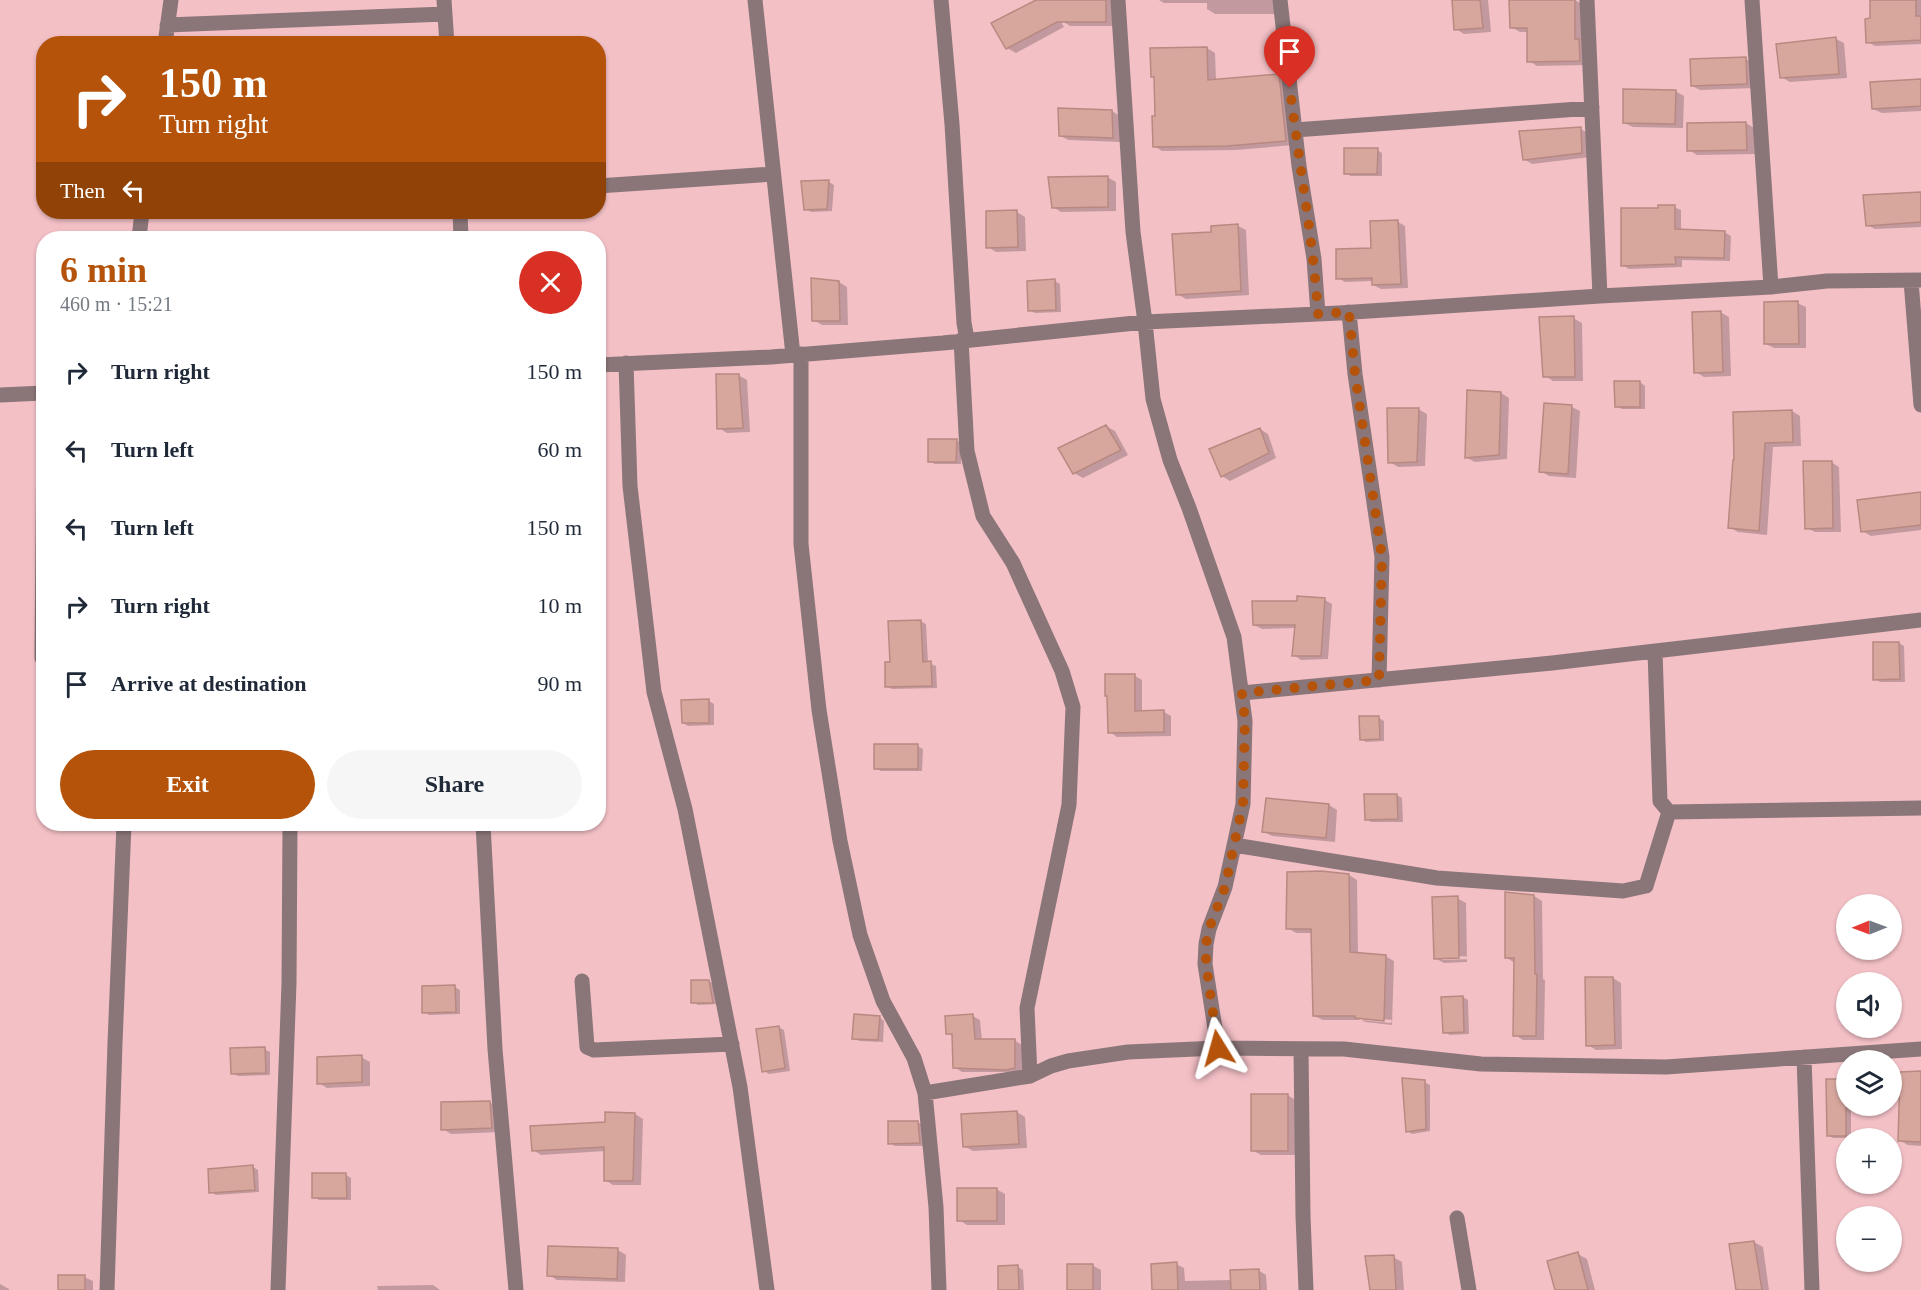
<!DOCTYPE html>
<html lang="en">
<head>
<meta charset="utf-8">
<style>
	:root { --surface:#fff; --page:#f6f6f7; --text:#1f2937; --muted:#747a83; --accent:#b45309 }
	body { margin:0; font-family:"Times New Roman",serif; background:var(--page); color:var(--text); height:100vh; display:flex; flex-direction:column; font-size:22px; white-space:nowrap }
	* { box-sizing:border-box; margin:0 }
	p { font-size:20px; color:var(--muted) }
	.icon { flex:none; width:33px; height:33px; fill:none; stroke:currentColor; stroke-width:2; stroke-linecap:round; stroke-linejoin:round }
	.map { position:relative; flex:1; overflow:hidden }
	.sheet { position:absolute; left:36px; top:231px; width:570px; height:600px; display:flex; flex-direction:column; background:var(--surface); border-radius:24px; box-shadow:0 2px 4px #0004 }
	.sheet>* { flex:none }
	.hud { position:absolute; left:36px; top:36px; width:570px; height:183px; border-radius:24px; box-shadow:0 2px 4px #0004; background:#b45309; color:#fff; overflow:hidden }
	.needle { width:39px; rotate:269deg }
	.fabs { position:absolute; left:1836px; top:894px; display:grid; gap:12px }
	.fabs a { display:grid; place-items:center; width:66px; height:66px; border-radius:50%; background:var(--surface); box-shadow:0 2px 4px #0004; font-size:30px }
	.pin { position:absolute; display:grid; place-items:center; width:51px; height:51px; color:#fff; margin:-62px -26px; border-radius:50% 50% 50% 0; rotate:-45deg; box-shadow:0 0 6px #0007 }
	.pin .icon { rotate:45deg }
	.me { position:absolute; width:66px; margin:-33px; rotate:352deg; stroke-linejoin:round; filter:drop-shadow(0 0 4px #0008) }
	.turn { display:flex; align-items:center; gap:21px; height:126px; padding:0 24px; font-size:27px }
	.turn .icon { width:78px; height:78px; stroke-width:2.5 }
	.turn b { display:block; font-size:42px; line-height:51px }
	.then { display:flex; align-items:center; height:57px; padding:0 24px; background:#0003; gap:12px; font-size:22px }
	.round { display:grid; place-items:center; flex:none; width:63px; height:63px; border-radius:32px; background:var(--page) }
	.summary { display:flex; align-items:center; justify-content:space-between; height:102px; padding:0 24px }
	h1 { font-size:36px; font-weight:700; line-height:45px; color:var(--accent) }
	.primary-button { display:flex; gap:12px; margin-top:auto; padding:12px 24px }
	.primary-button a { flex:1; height:69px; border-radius:36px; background:var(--accent); color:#fff; font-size:24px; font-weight:700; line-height:69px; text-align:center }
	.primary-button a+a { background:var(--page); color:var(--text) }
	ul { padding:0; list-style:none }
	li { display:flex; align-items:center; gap:18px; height:78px; padding:0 24px }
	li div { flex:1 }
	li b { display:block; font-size:22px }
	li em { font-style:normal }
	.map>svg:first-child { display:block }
	.shadow { fill:#0003; fill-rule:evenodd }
	.building { fill:#d7a79e; stroke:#b88981; stroke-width:1.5 }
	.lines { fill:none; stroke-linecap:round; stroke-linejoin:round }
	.minor { stroke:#8a7578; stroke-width:15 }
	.route { stroke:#b45309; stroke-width:10; stroke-dasharray:0 18 }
</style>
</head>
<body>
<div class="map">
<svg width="1921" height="1290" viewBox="0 0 1921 1290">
	<rect width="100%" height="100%" fill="#f3c0c6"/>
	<path class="shadow" d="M1039,0H1045L1050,3L1064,27L1016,53L1007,48Z
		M1062,0H1112L1114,26H1070L1062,21Z
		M1159,0H1278V14H1215L1207,9V3H1164Z
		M1453,0H1488L1491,32L1464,34L1456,29Z
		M1575,0L1583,5L1588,65L1537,66L1529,61L1528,32H1520L1511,27Z
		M1871,0H1921V44L1875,46L1868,42L1872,20Z
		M1836,39L1844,43L1847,78L1790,82L1781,77Z
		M1207,48L1215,53L1216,80L1278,75L1287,80L1294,145L1236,150L1162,151L1154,146L1156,117V78L1152,76Z
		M1746,59L1754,64L1755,88L1700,90L1692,86Z
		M1921,80V111L1882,113L1873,109Z
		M1675,91L1684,96L1683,128L1633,127L1624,123Z
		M1112,111L1120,116L1121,142L1069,140L1060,136Z
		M1746,123L1754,128L1755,154L1697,155L1689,150Z
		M1581,129L1589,134L1590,157L1532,164L1524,159L1521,133Z
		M1377,150L1382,153V176H1351L1345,173Z
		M1107,177L1116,182V211L1061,212L1053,207Z
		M829,182L834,185L832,211L811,212L806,209Z
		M1921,193V227L1875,229L1867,225Z
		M1674,207L1681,210V231L1724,232L1731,236L1730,261L1682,260V267L1629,269L1622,265L1660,210Z
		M1017,212L1025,217L1026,251L996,252L988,247Z
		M1398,222L1405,226L1408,288L1381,289L1373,285V281L1345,282L1338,278L1372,250Z
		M1238,226L1246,230L1249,295L1186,299L1177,294L1213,233Z
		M1055,281L1060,284L1061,312L1035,313L1029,310Z
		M839,282L847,287L848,325H822L813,320Z
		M1797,303L1806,307V348H1774L1766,344Z
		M1720,312L1729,317L1731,376L1704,377L1696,372Z
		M1573,318L1582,323L1583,381H1553L1545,376Z
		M738,375L747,380L750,432L727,433L719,428Z
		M1640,382L1645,386V409H1622L1616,406Z
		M1501,393L1509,398L1507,459L1475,462L1467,458Z
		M1572,407L1580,411L1576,478L1549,476L1541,471Z
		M1418,409L1427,414L1425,466L1398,467L1390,462Z
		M1792,411L1800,416L1801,446L1773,447L1767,535L1738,532L1729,527L1734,461Z
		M1106,426L1115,431L1128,455L1083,478L1074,473Z
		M1260,429L1268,434L1276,458L1230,481L1222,476Z
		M956,440L961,443V464H935L929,461Z
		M1831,462L1839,467L1841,532H1815L1807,528Z
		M1921,493V530L1871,536L1862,531Z
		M1298,597L1325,600L1332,604L1328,659L1301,660L1294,655L1296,628L1262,629L1254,625L1298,602Z
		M920,621L926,624L928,663L936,666L937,688L892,689L886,686L891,664Z
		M1899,643L1904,646L1905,682H1880L1875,679Z
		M1135,676L1142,680V712H1164L1171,716V736L1117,737L1110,732Z
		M709,701L714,704V725L688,726L683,723Z
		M1379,718L1384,721V741L1366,742L1361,739Z
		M917,746L923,749L922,771H881L875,768Z
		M1397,795L1402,798L1403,822H1371L1366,819Z
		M1329,805L1337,810L1335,842L1272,836L1264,832Z
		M1349,875L1357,880L1358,955L1385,956L1394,961L1392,1025L1365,1022L1362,1020L1391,1023L1392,1020L1357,1017L1360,1020H1323L1314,1016L1313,933H1296L1288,928Z
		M1534,896L1542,901L1543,979L1545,980L1544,1040H1523L1515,1035V963L1507,958Z
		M1457,898L1466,903L1467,962L1444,963L1435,958ZM1467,956V959L1442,960V957Z
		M1613,978L1621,983L1622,1049L1596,1050L1588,1045Z
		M708,981L714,984L718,1004L698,1005L693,1002Z
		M455,987L460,990V1014L429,1015L424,1012Z
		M1463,997L1468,1000L1469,1034L1450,1035L1444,1032Z
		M973,1016L980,1020L982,1041L1014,1040L1022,1045L1023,1072H962L954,1067V1037L947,1033Z
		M879,1017L884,1021L883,1042L859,1041L854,1038Z
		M778,1027L784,1030L790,1071L769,1074L764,1071Z
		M264,1049L270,1052V1075L238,1076L233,1073Z
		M361,1057L370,1062V1086L327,1088L319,1083Z
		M1921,1073V1146L1908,1145L1899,1140Z
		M1845,1080L1846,1106H1851V1138H1833L1828,1135Z
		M1424,1082L1430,1085V1131L1412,1134L1407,1131Z
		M1287,1095L1296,1100V1155H1261L1252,1150Z
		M489,1102L498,1107L500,1132L451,1134L443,1129Z
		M1017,1112L1025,1117L1027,1148L973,1151L964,1146Z
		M635,1114L643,1119L641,1185H613L605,1180L606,1151L541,1155L533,1150Z
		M917,1122L923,1125L925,1146H895L890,1143Z
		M253,1167L258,1170L259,1192L216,1195L211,1192Z
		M346,1175L351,1178V1200H319L314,1197Z
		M996,1189L1005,1194V1225H967L959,1220Z
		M1754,1242L1763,1247L1769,1290H1738Z
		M618,1250L626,1255L625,1282L557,1280L549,1275Z
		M1578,1254L1587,1259L1595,1290H1556Z
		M1393,1257L1402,1262L1404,1290H1371Z
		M1176,1264L1184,1268L1185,1281L1232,1280L1258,1270L1266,1275L1267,1290H1154Z
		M1092,1265L1101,1270V1290H1069Z
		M1018,1267L1023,1270L1024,1290H1000Z
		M84,1277L93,1281V1290H59Z
		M0,1284L9,1289V1290H0Z
		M433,1285L440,1290H378L377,1286Z"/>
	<path class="building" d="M1036,0H1106V22H1057L1006,49L991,23Z
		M1452,0H1480L1483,28L1454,30Z
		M1509,0H1575V39H1579L1580,61L1527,62V28H1510Z
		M1870,0H1916V16H1921V40L1866,43L1865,19L1870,18Z
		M1836,37L1839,74L1780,78L1776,44Z
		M1207,47L1208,80L1279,74L1286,141L1227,146L1153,147L1152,116H1155L1154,77H1151L1150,48Z
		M1746,57L1747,84L1691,86L1690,59Z
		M1921,79V106L1872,109L1870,82Z
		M1623,89L1676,90L1675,124L1623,123Z
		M1058,108L1112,110L1113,138L1059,136Z
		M1746,122L1747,150L1687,151V123Z
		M1581,127L1582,153L1523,160L1519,131Z
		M1344,148H1378L1377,174H1344Z
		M1108,176V207L1052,208L1048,177Z
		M829,180L827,209L804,210L801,181Z
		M1921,192V222L1866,226L1863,195Z
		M1658,205H1675V229L1725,231L1724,258L1675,257L1676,264L1621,266V208H1658Z
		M1017,210L1018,247L986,248V211Z
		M1398,220L1401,284L1372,285V278L1336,279V249L1371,248L1370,221Z
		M1238,224L1241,291L1176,295L1172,234L1211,232V226Z
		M811,278L839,281L840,321H812Z
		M1055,279L1056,310L1028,311L1027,281Z
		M1798,301L1799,344H1764V302Z
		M1721,311L1723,372L1694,373L1692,312Z
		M1574,316L1575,377H1543L1539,317Z
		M716,374H739L743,428L717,429Z
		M1614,381H1640V407H1615Z
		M1467,390L1501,392L1499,455L1465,458Z
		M1544,403L1572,405L1568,474L1539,472Z
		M1387,408H1419L1417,462L1388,463Z
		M1792,410L1793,442L1765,443L1759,531L1728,528L1733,460H1734L1733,412Z
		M1106,425L1121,450L1073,474L1058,448Z
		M1260,428L1269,453L1221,477L1209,449Z
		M928,439H957L956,462H928Z
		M1803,461H1832L1833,528L1805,529Z
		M1921,492V525L1861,532L1857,500Z
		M1297,596L1325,598L1321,656H1292L1295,625H1253L1252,601H1297Z
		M921,620L923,662L931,661L932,686L885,687V662H890L888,621Z
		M1873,642H1899L1900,679L1873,680Z
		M1105,674H1135V711L1164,710V732L1108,733L1107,696H1105Z
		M709,699V723H682L681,700Z
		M1359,716H1379L1380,739L1360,740Z
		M874,744H918V769H874Z
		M1364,794H1397L1398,819L1365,820Z
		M1266,798L1329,804L1326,838L1262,832Z
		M1321,871L1349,874L1350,952L1386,955L1384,1021L1355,1018V1016H1313L1311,929H1286L1287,872Z
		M1505,892L1534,895L1535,974H1537L1536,1036H1513L1514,958H1505Z
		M1458,896L1459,958L1434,959L1432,897Z
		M1585,977H1613L1615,1045L1586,1046Z
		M691,980H709L713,1003H691Z
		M455,985L456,1012L422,1013V986Z
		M1463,996L1464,1032L1443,1033L1441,997Z
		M854,1014L880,1016L878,1040L852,1039Z
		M973,1014L975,1039H1015V1068L1006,1070L953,1068L952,1034H946L945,1016Z
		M779,1026L785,1068L762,1072L756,1029Z
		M265,1047L266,1073L231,1074L230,1048Z
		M362,1055V1082L317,1084V1057Z
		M1921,1071V1142L1898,1141L1900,1072Z
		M1402,1078L1425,1080L1426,1129L1406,1132Z
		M1826,1079H1846V1136H1827Z
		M1251,1094H1288V1151H1251Z
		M490,1101L492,1128L441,1130V1102Z
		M1017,1111L1019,1144L963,1147L961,1114Z
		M605,1112L635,1113L633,1181H604V1147L532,1151L530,1126L605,1122Z
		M888,1121H918L920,1143L888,1144Z
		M253,1165L255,1190L209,1193L208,1169Z
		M312,1173H346L347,1198H312Z
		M957,1188H997V1221H957Z
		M1754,1241L1762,1290H1736L1729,1244Z
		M548,1246L618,1248L617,1279L547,1276Z
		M1578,1252L1588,1290H1555L1547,1261Z
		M1394,1255L1396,1290H1370L1365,1256Z
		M1177,1262L1178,1290H1152L1151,1264Z
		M1067,1264H1093V1290H1067Z
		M1018,1265L1019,1290H998V1266Z
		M1259,1269L1260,1290H1231L1230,1270Z
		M58,1275H85V1290H58Z"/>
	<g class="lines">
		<path class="minor" d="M444,0L447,44
			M755,0L793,355
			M941,0L952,124L964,323L967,339
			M1118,0L1133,232L1145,322L1153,399L1170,460L1189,508L1234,637L1245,721L1243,804L1225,887L1209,929L1206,944L1205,964L1218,1048
			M1280,0L1299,166L1314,259L1318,314
			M1587,0L1600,296
			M1752,0L1771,287
			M167,25L445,14
			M165,44L171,0
			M1295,130L1592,108
			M598,186L773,174
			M460,212L461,238
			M139,238L142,212
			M1911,281L1921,405
			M1349,312L1355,374L1382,557L1379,680
			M961,340L967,451L983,516L1013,563L1062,671L1073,707L1069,805L1027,1008L1030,1076
			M801,354V544L819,710L840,841L860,935L883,1001L914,1058L925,1093L936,1207L939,1290
			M626,363L630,486L654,692L685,809L740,1087L767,1290
			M598,365L771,357L943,343L1145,322L1339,313L1600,296L1771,287L1827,281L1921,280
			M0,395L44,393
			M1655,651L1660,801L1669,812L1921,808
			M42,658L44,427
			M1242,693L1552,663L1921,620
			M483,824L495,1049L516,1290
			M1234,845L1437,878L1623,891L1646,886L1669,812
			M582,981L587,1047L594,1050L732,1044
			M1301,1049L1303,1216L1306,1290
			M1804,1057L1812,1290
			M925,1093L1030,1076L1051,1066L1068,1061L1128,1052L1218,1048L1344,1049L1481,1064L1666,1067L1921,1049
			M1457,1218L1469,1290
			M107,1290L115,1043L124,824
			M278,1290L289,983L290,824"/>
	</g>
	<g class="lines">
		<path class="route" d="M1218,1048L1206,964V944L1209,929L1225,887L1243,804L1245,721L1242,693L1379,680L1382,557L1355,374L1349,312L1318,314C1313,238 1299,164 1290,88"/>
	</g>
</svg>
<div class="fabs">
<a><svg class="needle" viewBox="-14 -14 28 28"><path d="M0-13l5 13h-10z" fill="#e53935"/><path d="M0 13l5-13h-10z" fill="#747a83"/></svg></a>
<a><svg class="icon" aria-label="sound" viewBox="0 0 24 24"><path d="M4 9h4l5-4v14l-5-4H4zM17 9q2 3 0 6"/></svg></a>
<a><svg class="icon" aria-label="layers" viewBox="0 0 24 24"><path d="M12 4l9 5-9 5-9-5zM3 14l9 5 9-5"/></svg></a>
<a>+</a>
<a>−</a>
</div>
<div class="pin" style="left:1290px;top:88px;background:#d93025"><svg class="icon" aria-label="arrive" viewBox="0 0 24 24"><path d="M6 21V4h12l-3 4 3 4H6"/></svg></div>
<svg class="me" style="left:1218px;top:1048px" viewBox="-20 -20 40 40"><path d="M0-17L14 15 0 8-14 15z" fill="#b45309" stroke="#fff" stroke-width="4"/></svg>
<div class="hud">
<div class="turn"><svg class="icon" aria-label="right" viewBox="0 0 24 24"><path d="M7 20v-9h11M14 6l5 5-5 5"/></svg><div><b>150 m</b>Turn right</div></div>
<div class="then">Then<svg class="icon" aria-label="left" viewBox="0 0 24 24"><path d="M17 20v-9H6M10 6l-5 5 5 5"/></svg></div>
</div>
<section class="sheet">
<div class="summary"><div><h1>6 min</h1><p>460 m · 15:21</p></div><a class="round" style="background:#d93025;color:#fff"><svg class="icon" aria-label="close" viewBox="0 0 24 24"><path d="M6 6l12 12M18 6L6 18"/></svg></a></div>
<ul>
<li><svg class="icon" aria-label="right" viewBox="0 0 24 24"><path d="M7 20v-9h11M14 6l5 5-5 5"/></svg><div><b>Turn right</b></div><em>150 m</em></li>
<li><svg class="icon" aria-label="left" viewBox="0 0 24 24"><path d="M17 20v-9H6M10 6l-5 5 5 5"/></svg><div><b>Turn left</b></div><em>60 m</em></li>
<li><svg class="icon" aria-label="left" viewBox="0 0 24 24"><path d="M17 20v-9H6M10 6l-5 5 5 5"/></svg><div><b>Turn left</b></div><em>150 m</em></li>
<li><svg class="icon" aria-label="right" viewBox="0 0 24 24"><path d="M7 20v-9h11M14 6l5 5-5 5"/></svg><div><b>Turn right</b></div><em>10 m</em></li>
<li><svg class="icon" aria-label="arrive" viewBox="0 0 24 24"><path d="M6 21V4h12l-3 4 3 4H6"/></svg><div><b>Arrive at destination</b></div><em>90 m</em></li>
</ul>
<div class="primary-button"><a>Exit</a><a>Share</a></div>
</section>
</div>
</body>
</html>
